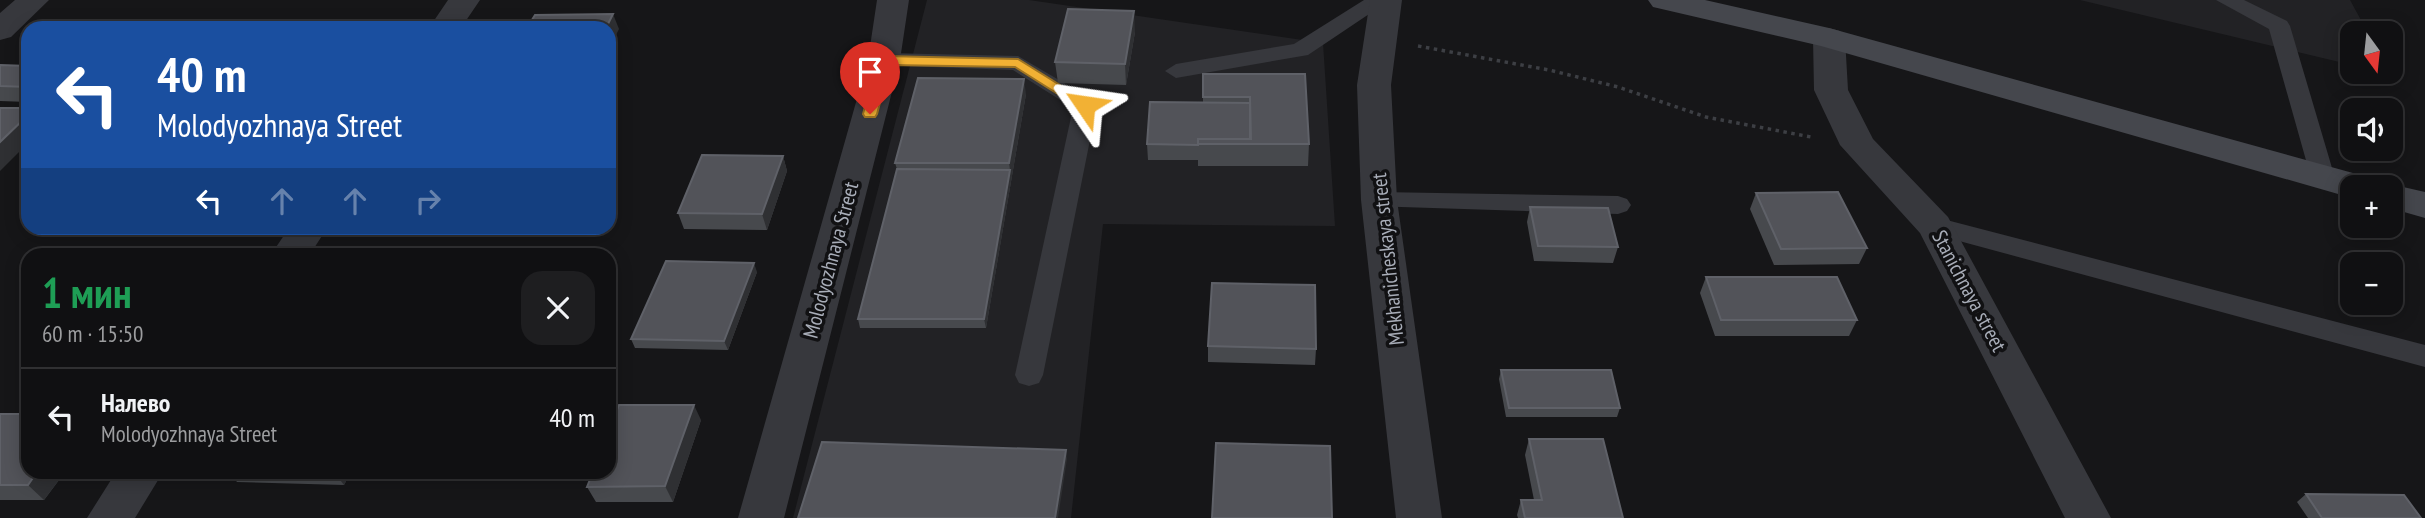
<!DOCTYPE html>
<html lang="ru">
<head>
<meta charset="utf-8">
<style>
	:root { --surface:#101012; --page:#1e1e20; --text:#f1f3f6; --muted:#9c9d9f; --line:#303032 }
	body { margin:0; font-family:"PT Sans Narrow",sans-serif; background:var(--page); color:var(--text); height:100vh; display:flex; flex-direction:column; font-size:26px; white-space:nowrap }
	* { box-sizing:border-box; margin:0 }
	p { font-size:23px; color:var(--muted) }
	.icon { flex:none; width:38px; height:38px; fill:none; stroke:currentColor; stroke-width:2; stroke-linecap:round; stroke-linejoin:round }
	.map { position:relative; flex:1; overflow:hidden }
	.sheet { position:absolute; left:21px; top:248px; width:595px; height:231px; display:flex; flex-direction:column; background:var(--surface); border-radius:21px; box-shadow:0 4px 18px #0003,0 0 0 2px var(--line) }
	.sheet>* { flex:none }
	.banner { position:absolute; left:21px; top:21px; width:595px; height:214px; border-radius:21px; box-shadow:0 4px 18px #0003,0 0 0 2px var(--line); background:#1a4fa0; color:#fff; overflow:hidden }
	.needle { width:46px; rotate:165deg }
	.buttons { position:absolute; left:2340px; top:21px; display:grid; gap:14px }
	.buttons a { display:grid; place-items:center; width:63px; height:63px; border-radius:14px; background:var(--surface); box-shadow:0 4px 18px #0003,0 0 0 2px var(--line); font-size:35px }
	.pin { position:absolute; display:grid; place-items:center; width:60px; height:60px; color:#fff; margin:-72px -30px; border-radius:50% 50% 50% 0; rotate:-45deg; box-shadow:0 0 7px #0007 }
	.pin .icon { rotate:45deg }
	.me { position:absolute; width:77px; margin:-38px; rotate:302deg; stroke-linejoin:round; filter:drop-shadow(0 0 5px #0008) }
	.turn { display:flex; align-items:center; gap:24px; height:147px; padding:0 21px; font-size:32px }
	.turn .icon { width:91px; height:91px; stroke-width:2.5 }
	.turn b { display:block; font-size:49px; line-height:60px }
	.lanes { display:flex; align-items:center; height:66px; padding:0 21px; background:#0003; justify-content:center; gap:35px; direction:ltr }
	.lanes .off { opacity:.35 }
	.round { display:grid; place-items:center; flex:none; width:74px; height:74px; border-radius:21px; background:var(--page) }
	.summary { display:flex; align-items:center; justify-content:space-between; height:119px; padding:0 21px }
	h1 { font-size:42px; font-weight:600; line-height:52px; color:#1e9e55 }
	ul { padding:0; list-style:none }
	li { display:flex; align-items:center; gap:21px; height:98px; padding:0 21px; border-top:2px solid var(--line) }
	li div { flex:1 }
	li b { display:block; font-size:26px }
	li em { font-style:normal }
	.map>svg:first-child { display:block }
	.built { fill:#222225 }
	.lines { fill:none; stroke-linecap:round; stroke-linejoin:round }
	.path { stroke:#3d3f44; stroke-width:3.5; stroke-dasharray:3.5 4.5; stroke-linecap:butt }
	.service { fill:#37383d; fill-rule:evenodd }
	.minor { fill:#37383d; fill-rule:evenodd }
	.secondary { fill:#45474d; fill-rule:evenodd }
	.wall { fill:#47494d }
	.shaded-wall { fill:#2f3033 }
	.building { fill:#525359; stroke:#5f6168; stroke-width:2 }
	.route { fill:#f2b134; stroke:#9d7322; stroke-width:2 }
	.labels { text-anchor:middle; stroke-width:7; stroke-linejoin:round; paint-order:stroke }
	.street-label { font-size:21px; fill:#a8adb8; stroke:#111113 }
</style>
</head>
<body>
<div class="map">
<svg width="2425" height="518" viewBox="0 0 2425 518">
	<rect width="100%" height="100%" fill="#161618"/>
	<path class="built" d="M927,0H1029L1323,43L1335,226L1103,224L1071,518H793Z
		M2080,0H2350L2368,33H2352V65Z"/>
	<g class="lines">
		<path class="path" d="M1418,46L1549,70L1618,87L1706,117L1811,137"/>
		<path class="service" d="M1364,0H1390L1308,55L1176,78L1165,71L1176,64L1294,44Z
			M2216,0H2244L2287,21L2290,26L2335,178L2332,184H2314L2311,178L2269,29Z
			M884,53L1018,56L1093,100L1097,105L1043,375L1039,383L1029,386L1019,383L1015,375L1073,108L1013,70L876,65L873,60L876,55Z
			M1379,192L1618,196L1627,199L1631,205L1627,211L1618,214L1370,206L1366,200L1370,194Z
			M1935,217L2425,345V367L1926,232L1922,226L1926,220Z"/>
		<path class="minor" d="M15,0H49L11,37L0,40V13Z
			M448,0H480L461,28H429Z
			M877,0H909L900,60L784,518H738L868,60Z
			M1370,0H1402L1391,85L1397,200L1442,518H1396L1361,200L1357,85Z
			M1829,28L1840,31L1845,38L1848,90L1873,139L1948,217L2111,518H2065L1920,233L1840,145L1814,90L1813,38L1818,31Z
			M289,228H327L309,256H270Z
			M116,472H163L135,518H87Z"/>
		<path class="secondary" d="M1648,0H1705L1829,28L2371,178L2376,187H2352V198L1821,46L1653,7Z
			M2390,184L2425,192V218L2390,208V187H2377Z"/>
	</g>
	<path class="wall" d="M1135,32L1126,85L1058,83L1055,62Z
		M0,65L28,66V102L0,101Z
		M1203,74H1305L1309,144L1308,166H1198V160H1148L1147,144L1203,103Z
		M1026,94L986,328H860L858,319L897,169L895,163Z
		M783,156L787,171L767,230L684,229L678,213Z
		M1756,193L1867,248L1859,264L1774,265L1750,209Z
		M1530,207L1618,247L1613,263L1534,261L1527,222Z
		M757,272L728,350L635,348L631,339Z
		M1706,277L1857,320L1849,336H1715L1700,293Z
		M1208,346L1316,349L1315,365L1208,362Z
		M1501,370L1620,408L1617,417H1506L1499,379Z
		M0,414L28,472H65L44,500H0Z
		M701,420L673,502H596L587,487Z
		M1529,439L1623,518H1518L1517,515L1521,500H1534L1525,455Z
		M229,472H351L344,485L237,482Z
		M2306,494L2421,518H2308L2297,502Z"/>
	<path class="shaded-wall" d="M1134,11L1135,32L1126,85L1125,64Z
		M613,14L619,29L609,49V28H606Z
		M1024,79L1026,94L986,328L984,319L1010,170L1009,163Z
		M28,115V143L0,171V142Z
		M783,156L787,171L767,230L762,214Z
		M754,263L757,272L728,350L724,341Z
		M694,405L701,420L673,502L665,486Z
		M1066,450L1067,459L1058,518H1055Z
		M37,472H65L44,500L28,485Z
		M334,472H351L344,485Z"/>
	<path class="building" d="M1068,9L1134,11L1125,64L1055,62Z
		M613,14L606,28H527L535,15Z
		M0,65L28,66V87L0,86Z
		M1203,74H1305L1309,144H1198V139H1251L1250,97H1203Z
		M918,78L1024,79L1009,163H895Z
		M1150,102L1250,103V139H1198V145L1147,144Z
		M0,108H28V115L0,142Z
		M702,155L783,156L762,214L678,213Z
		M897,169L1010,170L984,319H858Z
		M1838,192L1867,248L1781,249L1756,193Z
		M1530,207L1608,208L1618,247L1538,246Z
		M666,261L754,263L724,341L631,339Z
		M1706,277H1837L1857,320H1721Z
		M1212,283L1315,285L1316,349L1208,346Z
		M1501,370H1611L1620,408H1509Z
		M619,405H694L665,486L587,487L593,472H609V431Z
		M0,414H28V472H37L28,485H0Z
		M1529,439H1603L1623,518H1525L1521,500H1542Z
		M822,442L1066,450L1055,518H798Z
		M1216,443L1330,446L1332,518H1212Z
		M2306,494L2404,495L2421,518H2322Z"/>
	<path class="route" d="M884,56L1018,59L1092,105L1085,109L1080,108L1015,67L890,65L877,114L875,117H865L863,114L877,60Z"/>
	<g class="labels">
		<g class="street-label">
			<text transform="translate(1388 259) rotate(-96)" y="7">Mekhanicheskaya street</text>
			<text transform="translate(831 260) rotate(-75)" y="7">Molodyozhnaya Street</text>
			<text transform="translate(1969 291) rotate(62)" y="7">Stanichnaya street</text>
		</g>
	</g>
</svg>
<div class="buttons">
<a><svg class="needle" viewBox="-14 -14 28 28"><path d="M0-13l5 13h-10z" fill="#e53935"/><path d="M0 13l5-13h-10z" fill="#9c9d9f"/></svg></a>
<a><svg class="icon" aria-label="sound" viewBox="0 0 24 24"><path d="M4 9h4l5-4v14l-5-4H4zM17 9q2 3 0 6"/></svg></a>
<a>+</a>
<a>−</a>
</div>
<div class="pin" style="left:870px;top:114px;background:#d93025"><svg class="icon" aria-label="arrive" viewBox="0 0 24 24"><path d="M6 21V4h12l-3 4 3 4H6"/></svg></div>
<svg class="me" style="left:1085px;top:105px" viewBox="-20 -20 40 40"><path d="M0-17L14 15 0 8-14 15z" fill="#f2b134" stroke="#fff" stroke-width="4"/></svg>
<div class="banner">
<div class="turn"><svg class="icon" aria-label="left" viewBox="0 0 24 24"><path d="M17 20v-9H6M10 6l-5 5 5 5"/></svg><div><b>40 m</b>Molodyozhnaya Street</div></div>
<div class="lanes"><svg class="icon" aria-label="left" viewBox="0 0 24 24"><path d="M17 20v-9H6M10 6l-5 5 5 5"/></svg><svg class="icon off" aria-label="ahead" viewBox="0 0 24 24"><path d="M12 20V5M6 11l6-6 6 6"/></svg><svg class="icon off" aria-label="ahead" viewBox="0 0 24 24"><path d="M12 20V5M6 11l6-6 6 6"/></svg><svg class="icon off" aria-label="right" viewBox="0 0 24 24"><path d="M7 20v-9h11M14 6l5 5-5 5"/></svg></div>
</div>
<section class="sheet">
<div class="summary"><div><h1>1 мин</h1><p>60 m · 15:50</p></div><a class="round"><svg class="icon" aria-label="close" viewBox="0 0 24 24"><path d="M6 6l12 12M18 6L6 18"/></svg></a></div>
<ul>
<li><svg class="icon" aria-label="left" viewBox="0 0 24 24"><path d="M17 20v-9H6M10 6l-5 5 5 5"/></svg><div><b>Налево</b><p>Molodyozhnaya Street</p></div><em>40 m</em></li>
</ul>
</section>
</div>
</body>
</html>
